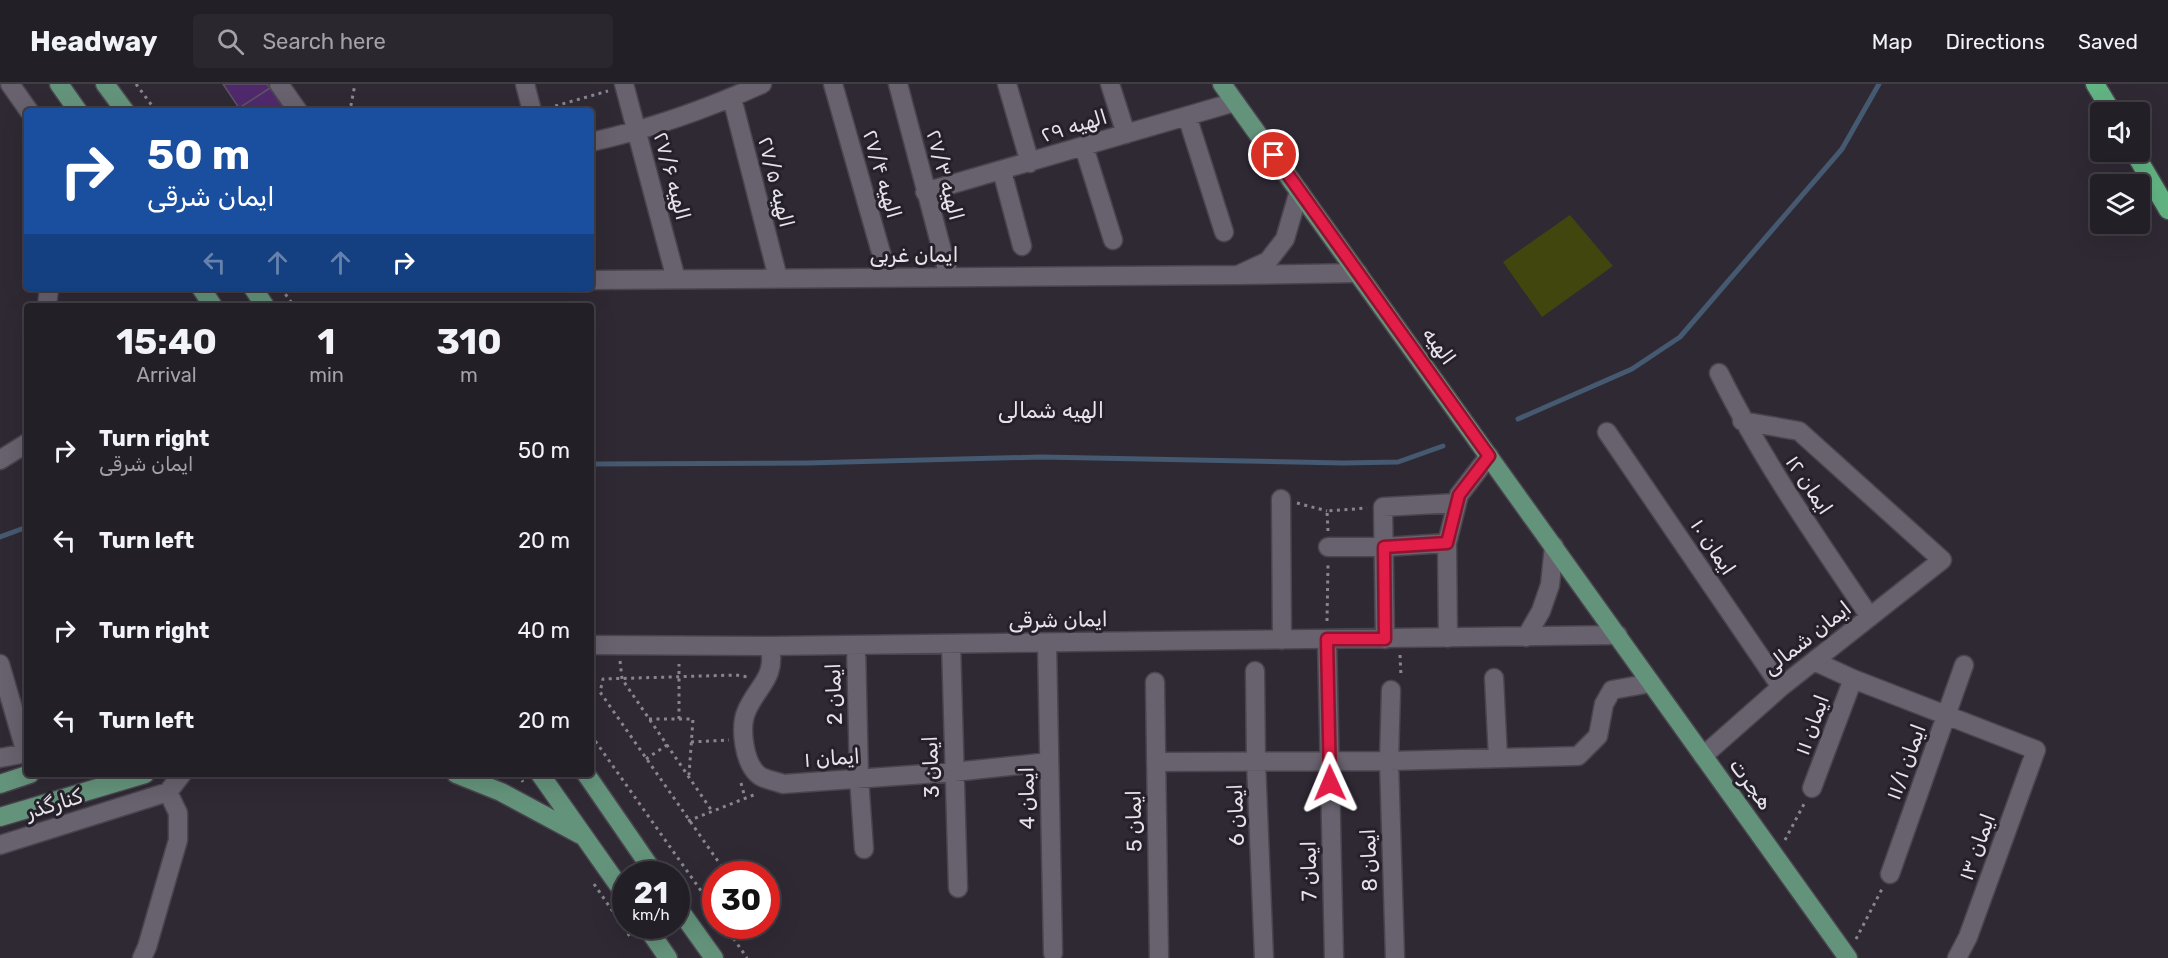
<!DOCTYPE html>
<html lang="en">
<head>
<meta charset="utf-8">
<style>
	:root { --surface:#231f27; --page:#2b272f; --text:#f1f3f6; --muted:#a3a2a7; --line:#403d44 }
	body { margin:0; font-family:Rubik,"Noto Sans Arabic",sans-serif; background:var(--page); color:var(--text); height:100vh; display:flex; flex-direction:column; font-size:22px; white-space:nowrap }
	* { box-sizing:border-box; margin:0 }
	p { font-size:20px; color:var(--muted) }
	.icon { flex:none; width:33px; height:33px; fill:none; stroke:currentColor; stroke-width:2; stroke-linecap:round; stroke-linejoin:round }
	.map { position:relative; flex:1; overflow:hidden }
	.sheet { position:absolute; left:24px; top:219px; width:570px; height:474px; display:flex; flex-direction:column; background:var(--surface); border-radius:6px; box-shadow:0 6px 24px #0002,0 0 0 2px var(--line) }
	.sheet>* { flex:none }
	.top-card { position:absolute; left:24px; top:24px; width:570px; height:183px; border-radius:6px; box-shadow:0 6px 24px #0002,0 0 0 2px var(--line); background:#1a4fa0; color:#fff; overflow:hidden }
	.buttons { position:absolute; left:2090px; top:18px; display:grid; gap:12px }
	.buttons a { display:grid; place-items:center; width:60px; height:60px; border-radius:6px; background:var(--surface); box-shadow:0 6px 24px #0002,0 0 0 2px var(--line); font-size:30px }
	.speed { position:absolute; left:612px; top:777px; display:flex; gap:12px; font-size:30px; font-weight:700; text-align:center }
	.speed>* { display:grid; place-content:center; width:78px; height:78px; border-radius:50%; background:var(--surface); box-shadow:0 6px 24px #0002,0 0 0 2px var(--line); line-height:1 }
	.speed small { font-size:15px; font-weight:400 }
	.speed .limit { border:9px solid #d22; background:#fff; color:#111 }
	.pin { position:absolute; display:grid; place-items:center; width:51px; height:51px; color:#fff; margin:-26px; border:3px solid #fff; border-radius:50%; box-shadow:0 2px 6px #0007 }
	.me { position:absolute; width:66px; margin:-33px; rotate:359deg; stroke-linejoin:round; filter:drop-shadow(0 0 4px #0008) }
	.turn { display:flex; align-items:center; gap:21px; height:126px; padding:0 24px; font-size:27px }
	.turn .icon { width:78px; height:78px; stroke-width:2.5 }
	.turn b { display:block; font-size:42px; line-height:51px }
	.lanes { display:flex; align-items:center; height:57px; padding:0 24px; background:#0003; justify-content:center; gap:30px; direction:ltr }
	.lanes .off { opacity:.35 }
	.eta { display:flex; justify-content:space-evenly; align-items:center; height:102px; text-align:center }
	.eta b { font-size:36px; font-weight:700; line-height:42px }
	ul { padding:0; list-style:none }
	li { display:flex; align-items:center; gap:18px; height:90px; padding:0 24px }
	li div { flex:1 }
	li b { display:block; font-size:22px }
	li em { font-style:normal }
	header { display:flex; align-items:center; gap:36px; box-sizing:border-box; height:84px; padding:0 30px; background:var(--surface); border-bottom:2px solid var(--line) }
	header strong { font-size:28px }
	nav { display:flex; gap:33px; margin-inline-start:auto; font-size:21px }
	.search { width:420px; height:54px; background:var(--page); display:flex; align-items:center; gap:15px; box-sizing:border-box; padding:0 21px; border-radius:6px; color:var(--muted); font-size:22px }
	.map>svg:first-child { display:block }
	.green { fill:#41460e }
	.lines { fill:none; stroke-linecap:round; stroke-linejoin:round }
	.stream { stroke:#455970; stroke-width:5 }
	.building { fill:#50296c; stroke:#5c5662; stroke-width:1.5 }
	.minor-casing { stroke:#49444d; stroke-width:21 }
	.major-casing { stroke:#49444d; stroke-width:21 }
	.highway-casing { stroke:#49444d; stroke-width:21 }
	.path { stroke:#89858e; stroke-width:3; stroke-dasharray:3 4.5; stroke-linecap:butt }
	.minor { stroke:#68616e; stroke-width:18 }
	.major { stroke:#64937b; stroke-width:18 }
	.highway { stroke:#62b483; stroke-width:18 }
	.route-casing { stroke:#92132f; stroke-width:15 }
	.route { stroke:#e11d48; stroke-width:10 }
	.labels { text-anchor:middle; stroke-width:6; stroke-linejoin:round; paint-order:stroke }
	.street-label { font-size:21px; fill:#e6e3ea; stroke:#25202a }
	.neighbourhood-label { font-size:22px; fill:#e6e3ea; stroke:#25202a }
</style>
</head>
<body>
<header>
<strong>Headway</strong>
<div class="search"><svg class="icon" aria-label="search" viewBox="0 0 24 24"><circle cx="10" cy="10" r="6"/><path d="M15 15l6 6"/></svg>Search here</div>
<nav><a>Map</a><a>Directions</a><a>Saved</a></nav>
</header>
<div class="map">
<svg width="2168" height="874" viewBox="0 0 2168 874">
	<rect width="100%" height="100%" fill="#2f2934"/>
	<path class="green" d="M1570,131L1613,182L1542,233L1503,178Z"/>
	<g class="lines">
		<path class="stream" d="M1518,335L1632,285L1680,253L1842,65L1879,0
			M591,380L807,379L1041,373L1343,379L1398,378L1443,362
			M0,453L27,443"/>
	</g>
	<path class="building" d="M223,0H267L270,4L239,24Z
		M270,4L286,27H242L239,24Z"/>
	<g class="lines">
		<g class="minor-casing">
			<path id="minor" d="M10,0L29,27
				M279,0L298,27
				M525,0L532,27
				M624,0L676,195
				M833,0L888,193
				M898,0L949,193
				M1007,0L1030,79
				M1110,0L1126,50
				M732,14L778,194
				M1187,32L1224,148
				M591,58C650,45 707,25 762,0
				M1084,63L1113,156
				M1002,87L1022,162
				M1299,107L1285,155L1268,177L1238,191L1358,189
				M925,108L1235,18
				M591,196L1238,191
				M47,222L49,204
				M1719,289C1762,376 1816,453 1870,533
				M1607,348L1781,603
				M0,376L27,359
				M1281,415L1282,556
				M1447,459L1448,554
				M1328,463H1384L1447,459L1459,411L1489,372
				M1526,553L1541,527L1550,501L1554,462
				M1385,555L1383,423L1456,419
				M1327,556L1334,874
				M1047,559L1053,869
				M951,560L958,804
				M591,561L770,562L1618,551
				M856,561L859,694L864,765
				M770,562C776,594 759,600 747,626C739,643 744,681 760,692C766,696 776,697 783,700L954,688L1049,678
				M1814,577L1853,595L2036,666L1968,853L1957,874
				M0,580L26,669
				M1255,587L1256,678L1264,874
				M1494,594L1498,674
				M1155,598L1159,874
				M1391,606L1389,677L1395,874
				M1703,672L1781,603L1942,476L1799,347L1742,337
				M0,674L27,669
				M1156,678L1389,677L1578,672L1598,652L1604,620L1612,606L1651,599
				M1812,704L1853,595
				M0,761L168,708L182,690
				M1890,790L1964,581
				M142,874L147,863L178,756V729L168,708"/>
		</g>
		<g class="major-casing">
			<path id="major" d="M59,0L78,27
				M105,0L125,27
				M1222,0L1848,874
				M201,204L213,222
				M253,204L265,222
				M456,690L501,708L581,751
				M540,690L626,812
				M586,690L655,790
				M0,700L30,690
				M0,733L145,690
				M676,821L714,874
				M646,842L668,874"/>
		</g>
		<g class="highway-casing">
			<path id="highway" d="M2095,0L2112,28
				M2134,68L2168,126"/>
		</g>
		<path class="path" d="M136,0L156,27
			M548,24L608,7
			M345,27L351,21L355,0
			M281,204L294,222
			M1297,419L1327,427
			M1328,447L1327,427L1367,424
			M1327,537L1328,480
			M1400,571L1401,592
			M620,577L622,595L712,727
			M649,635H693L689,691
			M679,635V580
			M591,651L716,828
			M691,658L729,656
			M646,675L667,661
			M518,690L523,698
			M741,699L745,714
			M688,737L756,710
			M1785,756L1804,720
			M719,790L722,783L600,608L603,595L736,591L748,593
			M594,800L631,854
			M708,818L716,799
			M725,842L747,874
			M1856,855L1882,805"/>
		<use href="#minor" class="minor"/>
		<use href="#major" class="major"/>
		<use href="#highway" class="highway"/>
	</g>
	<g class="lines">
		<g class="route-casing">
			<path id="route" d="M1274,71L1489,372L1459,411L1447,459L1384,463L1385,555H1327L1330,699"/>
		</g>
		<use href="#route" class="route"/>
	</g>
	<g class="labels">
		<g class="street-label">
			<text transform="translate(1074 42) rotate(-17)" y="7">الهیه ۲۹</text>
			<text transform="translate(882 90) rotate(74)" y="7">الهیه ۲۷/۴</text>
			<text transform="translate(945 91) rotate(75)" y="7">الهیه ۲۷/۳</text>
			<text transform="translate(672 92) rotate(75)" y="7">الهیه ۲۷/۶</text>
			<text transform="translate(776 98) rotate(76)" y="7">الهیه ۲۷/۵</text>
			<text x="914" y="178">ایمان غربی</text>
			<text transform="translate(1439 262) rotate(54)" y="7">الهیه</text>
			<text transform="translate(1809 401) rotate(56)" y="7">ایمان ۱۲</text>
			<text transform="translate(1713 463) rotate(56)" y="7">ایمان ۱۰</text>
			<text transform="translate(1058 536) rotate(-1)" y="7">ایمان شرقی</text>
			<text transform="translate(1807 554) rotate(-38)" y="7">ایمان شمالی</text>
			<text transform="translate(834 610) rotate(-92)" y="7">ایمان 2</text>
			<text transform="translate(1812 641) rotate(-70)" y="7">ایمان ۱۱</text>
			<text transform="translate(832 674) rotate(-4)" y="7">ایمان ۱</text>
			<text transform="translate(1906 678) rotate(-70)" y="7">ایمان ۱۱/۱</text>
			<text transform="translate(931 683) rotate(-92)" y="7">ایمان 3</text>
			<text transform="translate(1751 700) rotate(54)" y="7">هجرت</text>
			<text transform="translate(1027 714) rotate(-91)" y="7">ایمان 4</text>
			<text transform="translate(54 720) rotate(-17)" y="7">کنارگذر</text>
			<text transform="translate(1236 731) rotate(-92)" y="7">ایمان 6</text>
			<text transform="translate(1134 737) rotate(-91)" y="7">ایمان 5</text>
			<text transform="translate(1977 763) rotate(-70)" y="7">ایمان ۱۳</text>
			<text transform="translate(1369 776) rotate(-92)" y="7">ایمان 8</text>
			<text transform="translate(1309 787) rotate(-91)" y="7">ایمان 7</text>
		</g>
		<g class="neighbourhood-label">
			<text x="1051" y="334">الهیه شمالی</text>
		</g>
	</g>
</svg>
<div class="buttons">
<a><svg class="icon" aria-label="sound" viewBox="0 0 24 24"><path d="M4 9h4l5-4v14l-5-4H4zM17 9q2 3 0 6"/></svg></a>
<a><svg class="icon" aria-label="layers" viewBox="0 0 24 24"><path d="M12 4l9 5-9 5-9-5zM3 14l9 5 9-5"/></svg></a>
</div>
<div class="speed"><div>21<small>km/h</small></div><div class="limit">30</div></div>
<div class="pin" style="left:1274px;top:71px;background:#d93025"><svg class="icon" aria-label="arrive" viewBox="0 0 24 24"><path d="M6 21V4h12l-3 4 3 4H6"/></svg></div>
<svg class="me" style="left:1330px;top:699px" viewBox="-20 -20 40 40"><path d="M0-17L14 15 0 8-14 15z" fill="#e11d48" stroke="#fff" stroke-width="4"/></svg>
<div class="top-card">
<div class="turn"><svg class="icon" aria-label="right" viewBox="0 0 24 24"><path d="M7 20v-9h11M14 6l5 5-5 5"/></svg><div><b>50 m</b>ایمان شرقی</div></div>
<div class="lanes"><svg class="icon off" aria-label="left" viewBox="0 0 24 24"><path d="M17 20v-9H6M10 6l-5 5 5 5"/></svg><svg class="icon off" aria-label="ahead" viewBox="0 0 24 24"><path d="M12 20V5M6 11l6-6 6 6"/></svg><svg class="icon off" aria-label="ahead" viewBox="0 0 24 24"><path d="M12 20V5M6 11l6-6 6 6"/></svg><svg class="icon" aria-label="right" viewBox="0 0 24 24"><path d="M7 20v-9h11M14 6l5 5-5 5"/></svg></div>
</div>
<section class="sheet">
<div class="eta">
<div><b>15:40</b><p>Arrival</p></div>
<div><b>1</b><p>min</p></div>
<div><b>310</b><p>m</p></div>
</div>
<ul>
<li><svg class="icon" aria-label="right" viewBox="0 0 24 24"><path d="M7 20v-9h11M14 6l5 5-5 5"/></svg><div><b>Turn right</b><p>ایمان شرقی</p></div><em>50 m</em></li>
<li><svg class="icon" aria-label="left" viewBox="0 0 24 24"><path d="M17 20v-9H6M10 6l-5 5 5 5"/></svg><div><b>Turn left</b></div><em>20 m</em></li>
<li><svg class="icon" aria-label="right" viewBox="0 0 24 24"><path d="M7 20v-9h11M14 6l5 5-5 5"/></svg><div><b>Turn right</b></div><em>40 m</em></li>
<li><svg class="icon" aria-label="left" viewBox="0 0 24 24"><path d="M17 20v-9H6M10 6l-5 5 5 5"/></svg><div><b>Turn left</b></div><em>20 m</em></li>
</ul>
</section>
</div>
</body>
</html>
